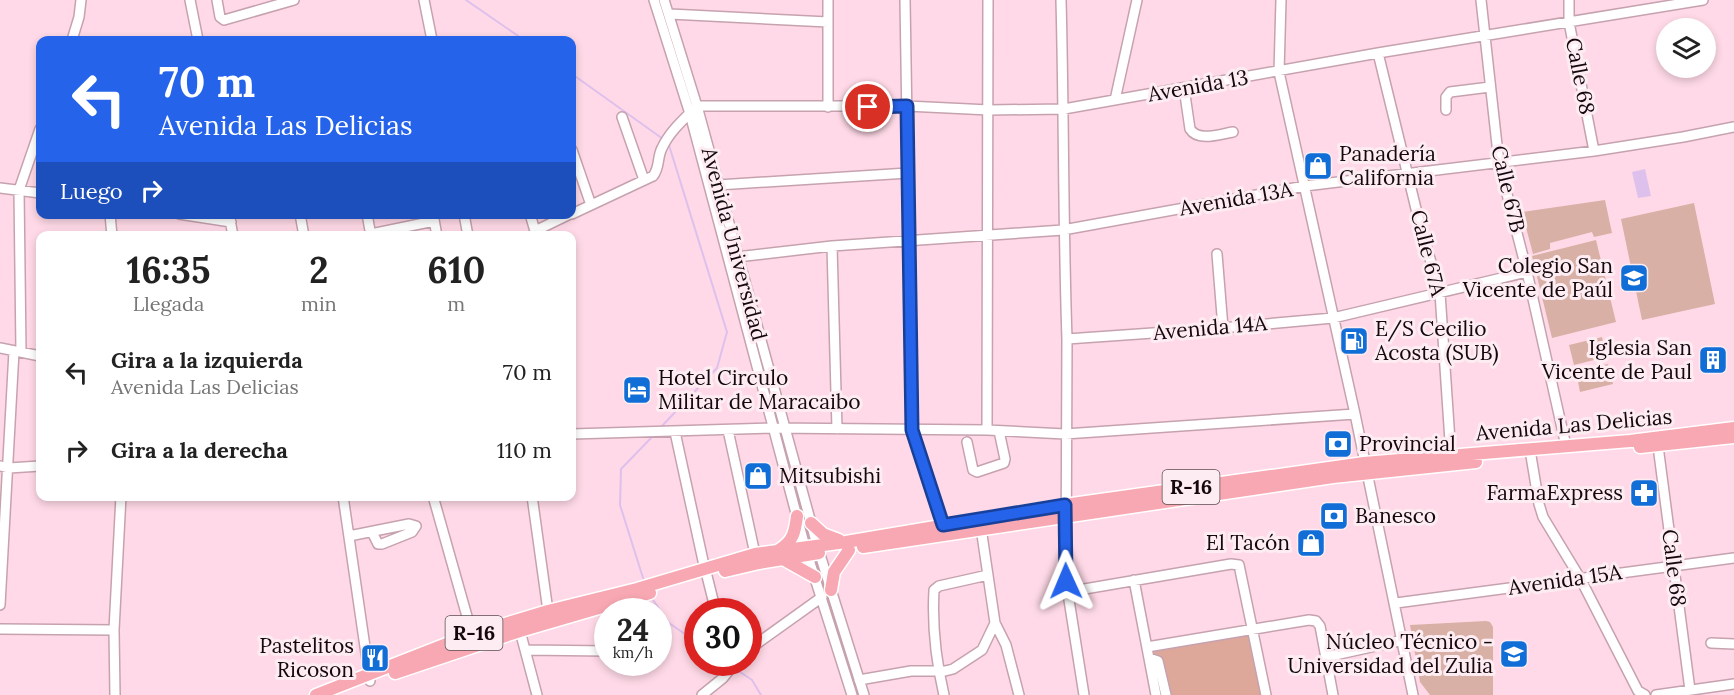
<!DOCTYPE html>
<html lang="es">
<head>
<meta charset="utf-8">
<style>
	:root { --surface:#fff; --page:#f2f2f2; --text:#222; --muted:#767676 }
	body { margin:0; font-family:Lora,serif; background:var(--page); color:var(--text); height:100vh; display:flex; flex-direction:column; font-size:22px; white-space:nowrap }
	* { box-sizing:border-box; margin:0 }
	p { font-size:20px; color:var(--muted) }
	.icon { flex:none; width:33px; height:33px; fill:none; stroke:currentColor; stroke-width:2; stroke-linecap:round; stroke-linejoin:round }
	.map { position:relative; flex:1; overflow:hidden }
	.sheet { position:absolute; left:36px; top:231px; width:540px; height:270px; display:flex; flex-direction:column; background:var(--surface); border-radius:12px; box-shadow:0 3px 9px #0003 }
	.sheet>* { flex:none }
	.guide { position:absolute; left:36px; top:36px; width:540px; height:183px; border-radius:12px; box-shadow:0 3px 9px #0003; background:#2563eb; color:#fff; overflow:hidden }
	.controls { position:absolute; left:1656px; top:18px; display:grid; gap:12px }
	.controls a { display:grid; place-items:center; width:60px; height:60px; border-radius:50%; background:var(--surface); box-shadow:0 3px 9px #0003; font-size:30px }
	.speed { position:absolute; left:594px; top:598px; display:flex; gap:12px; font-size:30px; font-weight:700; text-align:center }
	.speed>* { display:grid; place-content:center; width:78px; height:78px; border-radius:50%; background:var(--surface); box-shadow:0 3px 9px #0003; line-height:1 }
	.speed small { font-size:15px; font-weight:400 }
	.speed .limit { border:9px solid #d22; background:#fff; color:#111 }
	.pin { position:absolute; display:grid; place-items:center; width:51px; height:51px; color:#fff; margin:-26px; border:3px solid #fff; border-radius:50%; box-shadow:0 2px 6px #0007 }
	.me { position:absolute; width:66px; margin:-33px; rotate:359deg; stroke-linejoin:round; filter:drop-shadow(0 0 4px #0008) }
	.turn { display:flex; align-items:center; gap:21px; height:126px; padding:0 24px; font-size:27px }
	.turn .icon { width:78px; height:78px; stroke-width:2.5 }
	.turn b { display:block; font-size:42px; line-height:51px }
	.then { display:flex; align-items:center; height:57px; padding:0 24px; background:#0003; gap:12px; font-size:22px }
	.eta { display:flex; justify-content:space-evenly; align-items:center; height:102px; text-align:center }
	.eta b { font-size:36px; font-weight:700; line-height:42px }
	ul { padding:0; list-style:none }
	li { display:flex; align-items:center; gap:18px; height:78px; padding:0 24px }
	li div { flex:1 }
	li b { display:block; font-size:22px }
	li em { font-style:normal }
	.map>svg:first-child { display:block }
	.green { fill:#d9b0a6 }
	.forest { fill:#dda79a }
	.water { fill:#dec0ec }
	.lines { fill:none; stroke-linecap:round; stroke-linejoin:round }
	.stream { stroke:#dec0ec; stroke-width:2 }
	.minor-casing { stroke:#c6a2af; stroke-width:12 }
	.major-casing { stroke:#fff; stroke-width:15 }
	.minor { stroke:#fff; stroke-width:9 }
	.major { stroke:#f8a8b3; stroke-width:12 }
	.route-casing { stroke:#184099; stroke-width:15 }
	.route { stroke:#2563eb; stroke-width:10 }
	.labels { text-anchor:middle; stroke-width:6; stroke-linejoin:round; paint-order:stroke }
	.shield { fill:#fdedf3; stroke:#5a4d52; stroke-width:1.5 }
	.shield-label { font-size:20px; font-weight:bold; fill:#14080d }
	.street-label { font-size:21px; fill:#14080d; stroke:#fdedf3 }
	.poi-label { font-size:21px; fill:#14080d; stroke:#fdedf3; text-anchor:start }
</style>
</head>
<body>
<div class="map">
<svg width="1734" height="695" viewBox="0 0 1734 695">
	<rect width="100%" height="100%" fill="#ffd9e7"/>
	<path class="green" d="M1605,200L1612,233L1594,237L1592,232L1550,243V249L1533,254L1522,212Z
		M1694,203L1715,304L1642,320L1621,219Z
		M1596,240L1616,322L1552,338L1532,256Z
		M1602,337L1606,357L1574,365L1569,345Z
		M1608,364L1613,384L1580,392L1576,371Z
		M1486,621L1490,622L1493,627V695H1430L1420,682L1410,625Z"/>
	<path class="forest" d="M1250,634L1262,695H1160L1151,650Z"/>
	<path class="water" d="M1645,169L1651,196L1638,198L1632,172Z"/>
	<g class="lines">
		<path class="stream" d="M466,0L524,40
			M572,74L663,139
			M661,427L717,368L727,332L668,142
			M644,581L620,505L621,469L653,436
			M651,597L669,623L698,643
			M734,668L752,680L761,695"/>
		<g class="minor-casing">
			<path id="minor" d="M190,0L198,40
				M217,0L220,17L224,20L294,0
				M424,0L432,40
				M654,0L690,114L805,547L852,695
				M664,0L697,106L817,545L864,695
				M828,0V107
				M905,0L912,430L943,525
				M1061,0C1064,113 1063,226 1067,339
				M1281,0L1279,72L1355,414L1413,695
				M1481,0L1499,163L1527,272L1566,446
				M1569,0V22L1594,151
				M670,14L828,22
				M72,40L79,17L81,0
				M1378,53L1419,221L1440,293L1451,456
				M1184,88L1190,129C1198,142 1220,134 1233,132
				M1115,100L1137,0
				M1446,110V97L1450,92L1490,87
				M622,117L644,180
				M572,150L591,205
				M718,185L908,173
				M0,188L40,193
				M110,214L112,236
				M179,214L231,222
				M229,214L233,236
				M300,214L304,236
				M367,214L371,236
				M433,214L437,236
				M464,214L468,236
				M530,214L535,231L570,214
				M572,214L653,176C660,168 657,157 662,148C670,131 684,119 697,106H907L989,110L1064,109L1378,53L1703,0
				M371,234L434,221
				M832,246L837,429
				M1217,254L1223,328
				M737,257L832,246L1063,230L1305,186L1594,151L1683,137L1734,127
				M0,348L40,356
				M21,352L19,190L40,129
				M728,430L755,554
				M987,430L988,0
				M675,432L705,570
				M572,434L772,428L987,430L1065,434L1355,414
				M967,442L973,470L977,472L1004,463L1005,459L999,431
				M1658,446L1690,690
				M1531,456L1539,504L1543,517L1580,578L1638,691L1645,695
				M0,466L9,468L40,466
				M343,496L370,681
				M433,496L472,634
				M532,496L548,611
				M981,528L995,623L1006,645L1019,695
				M349,536L409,524L416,526L412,532L382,544H378L372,532
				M707,576L716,612
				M1134,580L1156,695
				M1067,592L1231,564L1239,565L1266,695
				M1396,603L1734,558
				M0,605L14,351
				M0,629L114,630
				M520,631L537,695
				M1711,643L1734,644
				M658,647L660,646
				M1147,647L1309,620L1316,621L1320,626L1333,695
				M525,650L608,651
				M748,650L822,597
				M1326,657L1403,640
				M1149,658L1158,661L1166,695
				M859,680L911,671H945L953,669L982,650L995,623
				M115,695L114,630L121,496
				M702,695L723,678L735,663
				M944,695C936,661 932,626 934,590L939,586L988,575
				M1084,695L1066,581L1067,339L1210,329L1333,318L1527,272
				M1656,695L1734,684"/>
		</g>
		<g class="major-casing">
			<path id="major" d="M1640,447L1734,437
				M811,523L823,534L839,540
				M863,547L1333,477L1476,462
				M779,550C793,541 795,533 797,516
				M783,559L815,577
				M725,571L759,563L819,553
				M831,590L834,572L849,550
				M395,673L520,631L650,593
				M316,695L472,634L548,611L637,589L755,554L846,542L1065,505L1364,463L1630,441L1734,428"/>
		</g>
		<use href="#minor" class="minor"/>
		<use href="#major" class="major"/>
	</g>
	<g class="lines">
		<g class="route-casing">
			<path id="route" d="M868,107L907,106L912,430L943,525L1065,505L1066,581"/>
		</g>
		<use href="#route" class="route"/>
	</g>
	<defs>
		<g id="shop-square" transform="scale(1.5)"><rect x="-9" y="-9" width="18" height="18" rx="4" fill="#126ed7" stroke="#fdedf3"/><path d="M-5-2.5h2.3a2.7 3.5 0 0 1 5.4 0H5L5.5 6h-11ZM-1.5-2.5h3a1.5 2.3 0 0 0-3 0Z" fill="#fff"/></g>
		<g id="school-square" transform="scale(1.5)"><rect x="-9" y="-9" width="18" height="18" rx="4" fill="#126ed7" stroke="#fdedf3"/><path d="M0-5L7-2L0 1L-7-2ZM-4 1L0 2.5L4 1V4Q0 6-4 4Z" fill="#fff"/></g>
		<g id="fuel-square" transform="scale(1.5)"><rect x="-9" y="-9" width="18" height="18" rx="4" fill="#126ed7" stroke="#fdedf3"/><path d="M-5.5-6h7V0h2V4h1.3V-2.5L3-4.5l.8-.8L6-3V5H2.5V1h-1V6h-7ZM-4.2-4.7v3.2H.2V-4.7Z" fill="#fff"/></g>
		<g id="building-square" transform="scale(1.5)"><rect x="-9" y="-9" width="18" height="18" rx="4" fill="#126ed7" stroke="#fdedf3"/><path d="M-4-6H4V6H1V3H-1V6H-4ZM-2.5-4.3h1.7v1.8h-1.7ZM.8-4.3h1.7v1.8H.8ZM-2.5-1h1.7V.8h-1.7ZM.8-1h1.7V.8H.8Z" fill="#fff"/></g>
		<g id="hotel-square" transform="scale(1.5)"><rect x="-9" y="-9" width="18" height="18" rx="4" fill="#126ed7" stroke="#fdedf3"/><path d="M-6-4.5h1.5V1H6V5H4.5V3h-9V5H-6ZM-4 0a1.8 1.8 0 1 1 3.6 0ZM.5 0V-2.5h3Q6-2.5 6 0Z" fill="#fff"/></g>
		<g id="bank-square" transform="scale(1.5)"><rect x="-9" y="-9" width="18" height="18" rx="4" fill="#126ed7" stroke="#fdedf3"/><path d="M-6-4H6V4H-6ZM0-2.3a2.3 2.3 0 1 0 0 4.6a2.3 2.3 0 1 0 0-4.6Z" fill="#fff"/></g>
		<g id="pharmacy-square" transform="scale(1.5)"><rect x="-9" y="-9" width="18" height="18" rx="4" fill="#126ed7" stroke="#fdedf3"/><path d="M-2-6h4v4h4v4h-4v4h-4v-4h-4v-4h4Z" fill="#fff"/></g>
		<g id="university-square" transform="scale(1.5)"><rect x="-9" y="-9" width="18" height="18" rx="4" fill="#126ed7" stroke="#fdedf3"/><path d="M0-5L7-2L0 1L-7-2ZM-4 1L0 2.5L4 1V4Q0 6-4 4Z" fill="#fff"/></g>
		<g id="restaurant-square" transform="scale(1.5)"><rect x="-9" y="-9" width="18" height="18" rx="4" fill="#126ed7" stroke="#fdedf3"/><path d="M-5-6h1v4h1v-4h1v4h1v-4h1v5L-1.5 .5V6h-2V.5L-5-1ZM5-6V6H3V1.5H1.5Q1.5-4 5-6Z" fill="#fff"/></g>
	</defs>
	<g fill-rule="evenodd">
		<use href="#shop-square" x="1318" y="166"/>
		<use href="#school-square" x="1634" y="278"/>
		<use href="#fuel-square" x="1354" y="341"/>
		<use href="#building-square" x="1713" y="360"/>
		<use href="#hotel-square" x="637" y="390"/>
		<use href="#bank-square" x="1338" y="444"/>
		<use href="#shop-square" x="758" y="476"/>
		<use href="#pharmacy-square" x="1644" y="493"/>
		<use href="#bank-square" x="1334" y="516"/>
		<use href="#shop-square" x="1311" y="543"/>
		<use href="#university-square" x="1514" y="654"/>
		<use href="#restaurant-square" x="375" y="658"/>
	</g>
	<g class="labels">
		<g class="shield">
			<rect x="1162.5" y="470" width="57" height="34" rx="4.5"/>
			<rect x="445.5" y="616" width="57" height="34" rx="4.5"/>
		</g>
		<g class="shield-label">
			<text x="1191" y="494">R-16</text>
			<text x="474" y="640">R-16</text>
		</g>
		<g class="street-label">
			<text transform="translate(1580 76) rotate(79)" y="7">Calle 68</text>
			<text transform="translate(1198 86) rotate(-10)" y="7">Avenida 13</text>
			<text transform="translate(1508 189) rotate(77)" y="7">Calle 67B</text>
			<text transform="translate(1236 199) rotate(-10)" y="7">Avenida 13A</text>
			<text transform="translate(734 244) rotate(75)" y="7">Avenida Universidad</text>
			<text transform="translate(1428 253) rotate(76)" y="7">Calle 67A</text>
			<text transform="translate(1210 328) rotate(-5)" y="7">Avenida 14A</text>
			<text transform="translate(1574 425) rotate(-5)" y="7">Avenida Las Delicias</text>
			<text transform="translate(1674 568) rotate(83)" y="7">Calle 68</text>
			<text transform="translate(1565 580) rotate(-8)" y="7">Avenida 15A</text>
		</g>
		<g class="poi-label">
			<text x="1339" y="161">Panadería<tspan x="1339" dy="24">California</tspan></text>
			<text x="1613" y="273" text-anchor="end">Colegio San<tspan x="1613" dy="24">Vicente de Paúl</tspan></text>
			<text x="1375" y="336">E/S Cecilio<tspan x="1375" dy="24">Acosta (SUB)</tspan></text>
			<text x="1692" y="355" text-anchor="end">Iglesia San<tspan x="1692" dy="24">Vicente de Paul</tspan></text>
			<text x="658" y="385">Hotel Circulo<tspan x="658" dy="24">Militar de Maracaibo</tspan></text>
			<text x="1359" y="451">Provincial</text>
			<text x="779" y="483">Mitsubishi</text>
			<text x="1623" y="500" text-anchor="end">FarmaExpress</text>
			<text x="1355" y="523">Banesco</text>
			<text x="1290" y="550" text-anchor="end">El Tacón</text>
			<text x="1493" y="649" text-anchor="end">Núcleo Técnico -<tspan x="1493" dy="24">Universidad del Zulia</tspan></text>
			<text x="354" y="653" text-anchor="end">Pastelitos<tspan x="354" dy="24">Ricoson</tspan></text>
		</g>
	</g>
</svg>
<div class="controls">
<a><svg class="icon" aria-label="layers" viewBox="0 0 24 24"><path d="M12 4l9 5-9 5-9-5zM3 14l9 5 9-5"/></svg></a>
</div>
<div class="speed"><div>24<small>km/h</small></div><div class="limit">30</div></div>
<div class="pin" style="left:868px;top:107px;background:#d93025"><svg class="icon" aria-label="arrive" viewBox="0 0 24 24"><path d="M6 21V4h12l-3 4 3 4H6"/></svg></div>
<svg class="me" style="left:1066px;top:581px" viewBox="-20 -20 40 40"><path d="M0-17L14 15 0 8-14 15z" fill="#2563eb" stroke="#fff" stroke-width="4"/></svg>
<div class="guide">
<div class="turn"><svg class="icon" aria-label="left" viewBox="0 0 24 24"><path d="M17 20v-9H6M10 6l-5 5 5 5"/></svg><div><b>70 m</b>Avenida Las Delicias</div></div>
<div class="then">Luego<svg class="icon" aria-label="right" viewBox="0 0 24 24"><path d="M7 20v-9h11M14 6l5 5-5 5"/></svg></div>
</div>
<section class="sheet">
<div class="eta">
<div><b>16:35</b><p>Llegada</p></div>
<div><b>2</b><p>min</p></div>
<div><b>610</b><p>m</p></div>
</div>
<ul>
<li><svg class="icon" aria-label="left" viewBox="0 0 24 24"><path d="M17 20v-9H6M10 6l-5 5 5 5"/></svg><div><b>Gira a la izquierda</b><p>Avenida Las Delicias</p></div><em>70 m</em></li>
<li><svg class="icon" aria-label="right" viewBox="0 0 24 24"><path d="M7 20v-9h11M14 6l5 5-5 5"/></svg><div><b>Gira a la derecha</b></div><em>110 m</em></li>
</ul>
</section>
</div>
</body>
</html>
